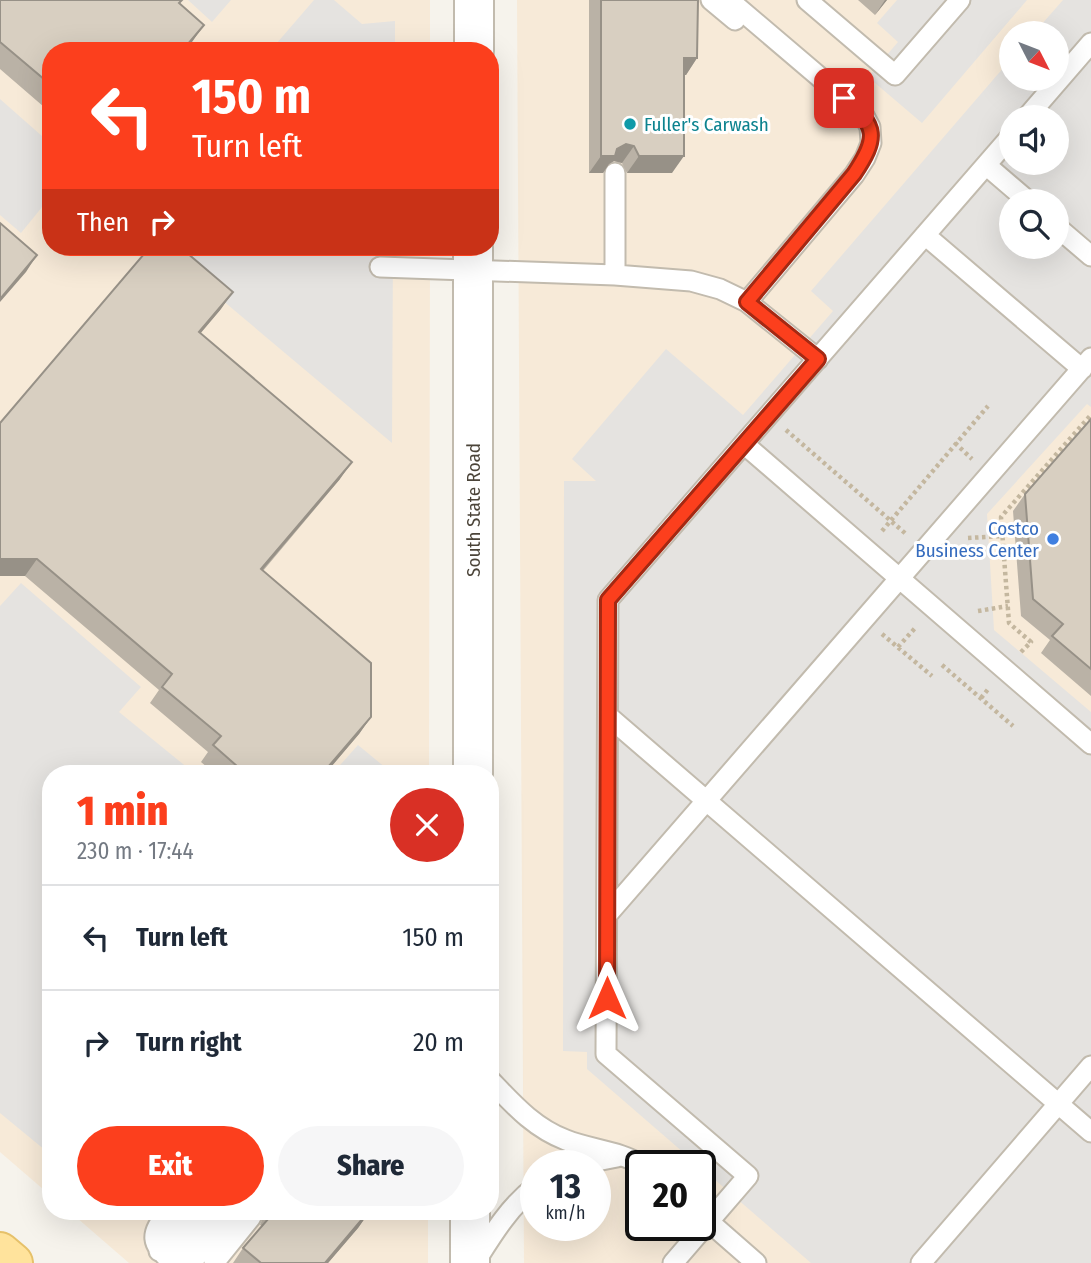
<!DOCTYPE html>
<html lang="en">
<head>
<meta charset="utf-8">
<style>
	:root { --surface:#fff; --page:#f6f6f7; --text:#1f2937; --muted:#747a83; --line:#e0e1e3; --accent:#fc3f1d }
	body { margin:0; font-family:"Fira Sans Condensed",sans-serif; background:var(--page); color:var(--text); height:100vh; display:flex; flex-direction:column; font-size:26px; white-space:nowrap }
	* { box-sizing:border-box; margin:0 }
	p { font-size:23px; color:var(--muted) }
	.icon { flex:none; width:38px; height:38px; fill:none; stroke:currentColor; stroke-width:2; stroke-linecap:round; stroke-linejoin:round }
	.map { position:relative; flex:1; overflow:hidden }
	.drawer { position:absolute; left:42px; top:765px; width:457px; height:455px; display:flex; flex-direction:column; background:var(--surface); border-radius:28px; box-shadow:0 7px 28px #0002 }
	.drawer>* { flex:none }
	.top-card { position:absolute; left:42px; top:42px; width:457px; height:214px; border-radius:28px; box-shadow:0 7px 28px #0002; background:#fc3f1d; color:#fff; overflow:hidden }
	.needle { width:46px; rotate:132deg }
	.tools { position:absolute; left:999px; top:21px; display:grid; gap:14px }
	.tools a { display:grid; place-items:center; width:70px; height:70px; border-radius:50%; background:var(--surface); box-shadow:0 7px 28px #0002; font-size:35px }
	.speed { position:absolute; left:520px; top:1150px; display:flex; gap:14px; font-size:35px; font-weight:700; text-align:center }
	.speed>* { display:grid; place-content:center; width:91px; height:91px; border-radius:50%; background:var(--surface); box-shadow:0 7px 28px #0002; line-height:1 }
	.speed small { font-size:18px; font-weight:400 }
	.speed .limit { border:4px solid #111; border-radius:10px; background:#fff; color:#111 }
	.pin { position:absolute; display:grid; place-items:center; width:60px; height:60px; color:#fff; margin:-30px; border-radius:14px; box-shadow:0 4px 10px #0006 }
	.me { position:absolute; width:77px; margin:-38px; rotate:0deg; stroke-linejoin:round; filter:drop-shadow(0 0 5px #0008) }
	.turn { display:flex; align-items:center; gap:24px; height:147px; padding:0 35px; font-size:32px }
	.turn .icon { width:91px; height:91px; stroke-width:2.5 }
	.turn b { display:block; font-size:49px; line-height:60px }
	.then { display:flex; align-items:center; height:66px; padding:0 35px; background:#0003; gap:14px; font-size:26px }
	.round { display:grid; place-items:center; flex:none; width:74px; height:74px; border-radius:37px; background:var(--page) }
	.headline { display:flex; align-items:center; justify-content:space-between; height:119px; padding:0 35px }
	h1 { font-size:42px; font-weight:800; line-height:52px; color:var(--accent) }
	.cta { display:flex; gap:14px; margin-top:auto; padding:14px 35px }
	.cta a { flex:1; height:80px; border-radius:42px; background:var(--accent); color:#fff; font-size:28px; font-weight:800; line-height:80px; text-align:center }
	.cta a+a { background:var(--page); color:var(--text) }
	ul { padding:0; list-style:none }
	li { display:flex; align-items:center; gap:21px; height:105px; padding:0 35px; border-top:2px solid var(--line) }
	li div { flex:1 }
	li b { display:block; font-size:26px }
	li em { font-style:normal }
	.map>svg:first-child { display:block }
	.commercial { fill:#f7ead8; fill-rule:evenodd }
	.parking { fill:#e5e3e0; fill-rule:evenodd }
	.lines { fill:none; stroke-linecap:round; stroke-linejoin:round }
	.service-casing { stroke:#c2bbae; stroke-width:23 }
	.tertiary-casing { stroke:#c2bbae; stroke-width:42 }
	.primary-casing { stroke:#e6c16a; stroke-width:42 }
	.path { stroke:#c4b79f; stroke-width:4.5; stroke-dasharray:3.5 3.5; stroke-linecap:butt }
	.service { stroke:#fff; stroke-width:19 }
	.tertiary { stroke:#fff; stroke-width:38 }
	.primary { stroke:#ffe39c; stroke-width:38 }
	.wall { fill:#bab2a6 }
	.shaded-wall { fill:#979187 }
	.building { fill:#d8cfc1; stroke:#979187; stroke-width:2 }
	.route-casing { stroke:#a42913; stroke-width:18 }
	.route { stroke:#fc3f1d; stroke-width:12 }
	.culture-dot { fill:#0f9aa8; stroke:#fff; stroke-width:2.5 }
	.shop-dot { fill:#3f7fe0; stroke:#fff; stroke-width:2.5 }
	.labels { text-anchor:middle; stroke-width:6; stroke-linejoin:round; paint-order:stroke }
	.culture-label { font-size:19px; fill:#0d838f; stroke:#fff; text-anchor:start }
	.street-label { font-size:19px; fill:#4b4439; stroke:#fff }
	.shop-label { font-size:19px; fill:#366cbe; stroke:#fff; text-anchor:end }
</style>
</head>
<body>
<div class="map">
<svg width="1091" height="1263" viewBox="0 0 1091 1263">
	<rect width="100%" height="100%" fill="#f6f3ec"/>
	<path class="commercial" d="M0,0H430V51H51V247H430L429,773L51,774V1196L0,1152Z
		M517,0H1091V1263H524ZM1012,33H1057V79H1012ZM1012,117H1057V163H1012ZM1012,201H1057V247H1012ZM536,1166H595V1225H536ZM640,1166H700V1225H640Z
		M69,1211H428V1263H129Z"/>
	<path class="parking" d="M188,0H231L212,22Z
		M314,0H334L362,24L395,21V51H270Z
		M897,0H1027L922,123L868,77L898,42L877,23Z
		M1063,0H1091V407L1087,404L987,514L994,630L1091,712V1263H811L587,1069V1052L563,1051L564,481H596L572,459L666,349L743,415L833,311L811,291L1011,59L1012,79H1057V33H1034ZM1012,117H1057V163H1012ZM1012,201H1057V247H1012Z
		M0,99L51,144V196L21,233L0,215Z
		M159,247H393L392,443Z
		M21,583L141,687L119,712L194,773L51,774V1155L0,1113V606Z
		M358,745L392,773H333Z"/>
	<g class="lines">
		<g class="service-casing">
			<path id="service" d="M711,0L735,20
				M729,0L863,114L870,127L871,143L865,158L854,175L747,302
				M807,0L895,75L960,0
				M1027,117L1091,43
				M986,165L1028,201
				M615,173V275
				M1057,227L1091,256
				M925,235L1082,369
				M380,267L615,275L691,281L720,289L747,302L818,359
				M744,444L1091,744
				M608,716L1091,1132
				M607,915L1091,358
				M490,1080C513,1104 534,1128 566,1140C591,1150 621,1151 643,1166
				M571,1166L617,1157
				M169,1211C149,1235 150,1243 173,1263
				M700,1214L756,1263
				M159,1251L191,1211
				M477,1259C494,1232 510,1206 536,1186
				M171,1261L214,1211
				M191,1263L234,1211
				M214,1263L251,1217
				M673,1263L748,1176L606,1054L608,600L1012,135
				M921,1263L1091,1066"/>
		</g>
		<g class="tertiary-casing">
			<path id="tertiary" d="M474,51V0
				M473,774V247
				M470,1263V1211"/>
		</g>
		<g class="primary-casing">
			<path id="primary" d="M0,1252L13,1263"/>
		</g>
		<path class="path" d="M786,430L906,534
			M955,443L972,459
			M882,531L988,406
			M968,538L1002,536
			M978,611L1008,606
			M882,634L932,676
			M898,647L916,627
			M1021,652L1031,642L1009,623L1001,517L1090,416L1091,417
			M942,665L1013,726
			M981,698L989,688"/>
		<use href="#service" class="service"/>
		<use href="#tertiary" class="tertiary"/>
		<use href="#primary" class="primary"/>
	</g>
	<path class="wall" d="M0,0H182L179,4L192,42L51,51V113L0,69Z
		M589,0H698L697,58L686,75H684L672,173H627L622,163L614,161L609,164L603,173H589Z
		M858,0H887L875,15Z
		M221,309L200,334L340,479L263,571L371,717L359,734L325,774H215L201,762L208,752L150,703L159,690L25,576H0V423Z
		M1091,419V696L1041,653L1050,640L1021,616L1013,511L1025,494Z
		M260,1211H370L358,1228L328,1263H233L243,1248L262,1226L260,1225L263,1218Z"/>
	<path class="shaded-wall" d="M885,0H887L875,15Z
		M204,25L192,42L185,51H182Z
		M684,58H697L686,75H672Z
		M626,144L634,146L622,163L614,161L609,164L603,173H589L601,156Z
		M639,156H684L672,173H627Z
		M37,255L26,272L0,302V299Z
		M233,292L221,309L187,349L199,332Z
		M352,462L340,479L249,586L261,569Z
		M0,559H37L25,576H0Z
		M371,717L359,734L325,774H322Z
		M370,1211L358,1228L328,1263H325Z"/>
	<path class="building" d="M0,0H182L179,3L204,25L182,51H51V85L0,42Z
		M601,0H698L697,58H684V156H639L634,146L626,144L617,149L615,156H601Z
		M0,223L37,255L0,299Z
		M150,247H180L233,292L199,332L352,462L261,569L371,663V717L322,774H246L213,745L221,736L162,687L172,674L37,559H0V423Z
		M1091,419V669L1052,636L1063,624L1033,599L1025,494Z
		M275,1211H369L325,1263H261L243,1248Z"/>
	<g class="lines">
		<g class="route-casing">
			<path id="route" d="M607,998L608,600L818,359L747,302L854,174C878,138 878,126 844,98"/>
		</g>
		<use href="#route" class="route"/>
	</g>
	<circle class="culture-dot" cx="630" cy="124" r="7"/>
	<circle class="shop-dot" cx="1053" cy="539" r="7"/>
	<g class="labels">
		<g class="culture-label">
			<text x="644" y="131">Fuller's Carwash</text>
		</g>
		<g class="street-label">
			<text transform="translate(473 510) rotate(-90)" y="7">South State Road</text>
		</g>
		<g class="shop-label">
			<text x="1039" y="535">Costco<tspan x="1039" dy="22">Business Center</tspan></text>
		</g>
	</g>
</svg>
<div class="tools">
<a><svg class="needle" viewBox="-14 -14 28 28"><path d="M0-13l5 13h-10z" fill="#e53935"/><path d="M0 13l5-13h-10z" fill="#747a83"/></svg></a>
<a><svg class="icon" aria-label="sound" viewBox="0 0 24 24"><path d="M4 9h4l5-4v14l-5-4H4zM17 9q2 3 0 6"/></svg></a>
<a><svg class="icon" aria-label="search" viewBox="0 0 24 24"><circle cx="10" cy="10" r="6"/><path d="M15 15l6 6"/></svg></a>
</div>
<div class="speed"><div>13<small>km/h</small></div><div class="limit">20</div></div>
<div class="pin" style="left:844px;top:98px;background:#d93025"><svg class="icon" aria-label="arrive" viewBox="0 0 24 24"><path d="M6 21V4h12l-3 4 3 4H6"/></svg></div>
<svg class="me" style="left:607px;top:998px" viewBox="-20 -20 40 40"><path d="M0-17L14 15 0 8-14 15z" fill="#fc3f1d" stroke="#fff" stroke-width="4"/></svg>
<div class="top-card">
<div class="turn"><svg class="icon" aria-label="left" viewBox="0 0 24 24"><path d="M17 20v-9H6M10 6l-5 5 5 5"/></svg><div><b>150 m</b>Turn left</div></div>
<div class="then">Then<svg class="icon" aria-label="right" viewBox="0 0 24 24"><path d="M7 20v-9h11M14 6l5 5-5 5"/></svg></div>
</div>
<section class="drawer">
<div class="headline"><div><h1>1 min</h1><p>230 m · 17:44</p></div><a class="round" style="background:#d93025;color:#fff"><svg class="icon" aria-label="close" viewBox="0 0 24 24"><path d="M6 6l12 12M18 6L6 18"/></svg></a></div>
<ul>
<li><svg class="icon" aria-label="left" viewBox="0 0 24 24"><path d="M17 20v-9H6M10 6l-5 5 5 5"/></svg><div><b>Turn left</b></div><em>150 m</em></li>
<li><svg class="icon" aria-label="right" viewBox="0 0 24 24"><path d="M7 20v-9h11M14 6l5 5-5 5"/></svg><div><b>Turn right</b></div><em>20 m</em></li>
</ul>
<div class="cta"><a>Exit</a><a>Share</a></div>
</section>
</div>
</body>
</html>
